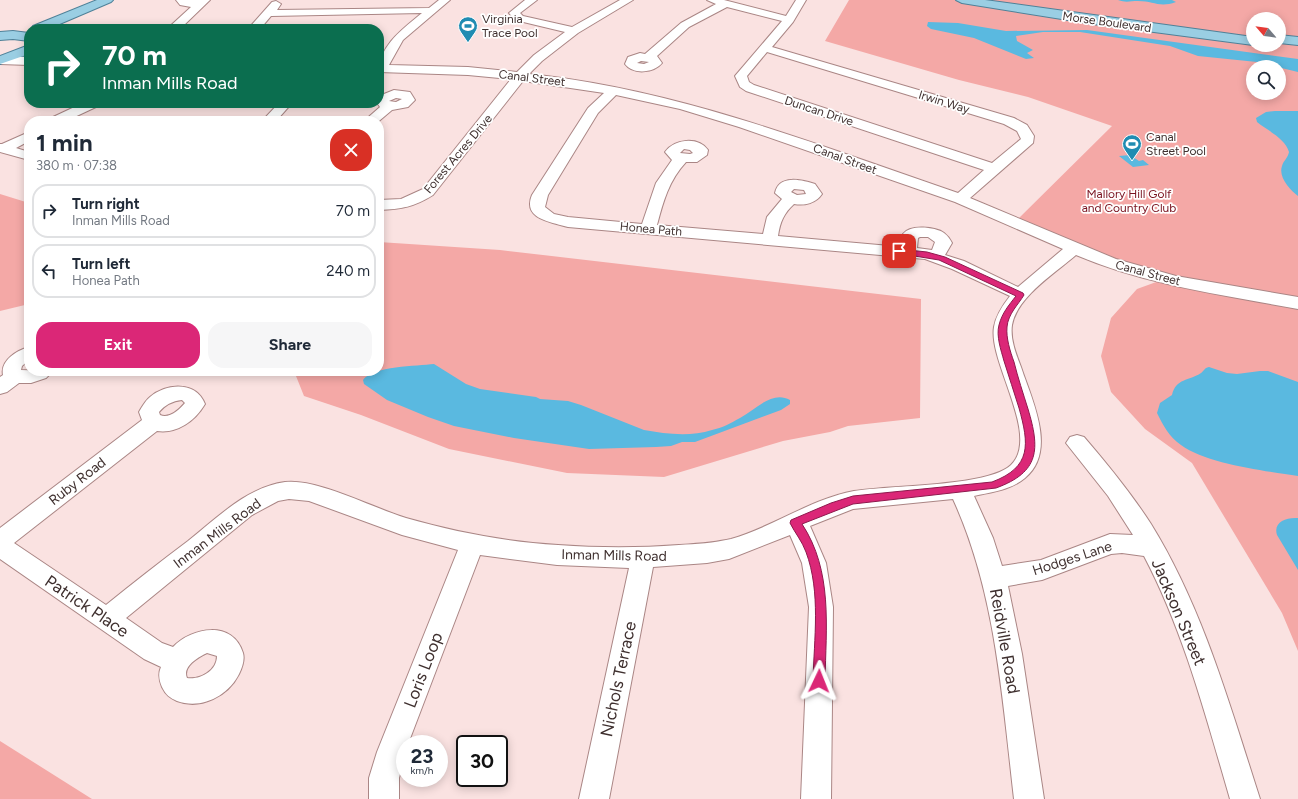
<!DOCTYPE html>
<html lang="en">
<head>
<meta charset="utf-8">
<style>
	:root { --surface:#fff; --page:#f6f6f7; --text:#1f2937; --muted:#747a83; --line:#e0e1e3; --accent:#db2777 }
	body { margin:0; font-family:Figtree,sans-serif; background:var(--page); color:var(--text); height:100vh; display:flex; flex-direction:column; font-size:15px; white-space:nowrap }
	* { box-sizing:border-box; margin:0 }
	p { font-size:13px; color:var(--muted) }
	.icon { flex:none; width:22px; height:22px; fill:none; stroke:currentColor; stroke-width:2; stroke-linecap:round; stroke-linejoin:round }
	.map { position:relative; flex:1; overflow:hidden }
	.side { position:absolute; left:24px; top:116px; width:360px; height:260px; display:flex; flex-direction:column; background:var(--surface); border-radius:16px; box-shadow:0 2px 10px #0003 }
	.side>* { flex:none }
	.guide { position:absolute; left:24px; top:24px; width:360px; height:84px; border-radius:16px; box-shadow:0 2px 10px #0003; background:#0b6e4f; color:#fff; overflow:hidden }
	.needle { width:26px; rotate:298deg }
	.tools { position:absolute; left:1246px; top:12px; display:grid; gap:8px }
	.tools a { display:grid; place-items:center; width:40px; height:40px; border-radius:50%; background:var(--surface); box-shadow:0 2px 10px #0003; font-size:20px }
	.speed { position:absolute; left:396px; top:735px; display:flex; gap:8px; font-size:20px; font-weight:700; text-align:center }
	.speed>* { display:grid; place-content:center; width:52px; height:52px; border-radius:50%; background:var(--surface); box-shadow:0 2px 10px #0003; line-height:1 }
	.speed small { font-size:10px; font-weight:400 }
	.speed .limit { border:2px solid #111; border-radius:6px; background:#fff; color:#111 }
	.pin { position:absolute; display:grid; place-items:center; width:34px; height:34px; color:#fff; margin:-17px; border-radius:8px; box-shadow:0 2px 6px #0006 }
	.me { position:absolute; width:44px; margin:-22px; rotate:2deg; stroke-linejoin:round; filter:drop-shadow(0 0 3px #0008) }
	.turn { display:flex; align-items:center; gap:14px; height:84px; padding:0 12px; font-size:18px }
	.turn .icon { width:52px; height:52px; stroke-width:2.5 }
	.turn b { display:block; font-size:28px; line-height:34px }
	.round { display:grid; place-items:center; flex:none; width:42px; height:42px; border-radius:16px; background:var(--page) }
	.headline { display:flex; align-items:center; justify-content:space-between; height:68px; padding:0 12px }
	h1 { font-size:24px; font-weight:700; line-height:30px }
	.action { display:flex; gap:8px; margin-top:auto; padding:8px 12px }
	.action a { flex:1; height:46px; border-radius:16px; background:var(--accent); color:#fff; font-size:16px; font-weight:700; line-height:46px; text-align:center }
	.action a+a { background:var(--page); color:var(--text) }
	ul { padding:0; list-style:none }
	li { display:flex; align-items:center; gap:12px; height:54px; margin:0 8px 6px; padding:0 4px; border:2px solid var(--line); border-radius:16px }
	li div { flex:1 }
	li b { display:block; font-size:15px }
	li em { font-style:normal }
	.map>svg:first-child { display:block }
	.green { fill:#f4a8a6; fill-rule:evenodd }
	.water { fill:#5ab9e0 }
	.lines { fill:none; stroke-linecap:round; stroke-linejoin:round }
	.minor-casing { stroke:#aa8685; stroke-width:2 }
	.major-casing { stroke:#4f8198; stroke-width:2 }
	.minor { fill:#fff; fill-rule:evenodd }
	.major { fill:#9acee3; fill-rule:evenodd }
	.route { fill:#db2777; stroke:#8e194d }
	.labels { text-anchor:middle; stroke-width:3.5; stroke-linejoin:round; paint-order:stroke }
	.far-poi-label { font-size:12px; fill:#3f302f; stroke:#fff; text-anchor:start }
	.far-street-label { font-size:12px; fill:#3f302f; stroke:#fff }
	.far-park-label { font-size:12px; fill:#79121f; stroke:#fff }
	.street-label { font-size:14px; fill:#3f302f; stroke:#fff }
	.near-street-label { font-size:17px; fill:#3f302f; stroke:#fff }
</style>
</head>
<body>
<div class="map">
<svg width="1298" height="799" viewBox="0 0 1298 799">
	<rect width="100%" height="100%" fill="#fae2e1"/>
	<path class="green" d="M849,0H1298V299L1204,284L1112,260L1018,219L1112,126L1028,97L959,80L825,41ZM1253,19H1279V45H1253ZM1253,67H1279V93H1253Z
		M0,194L29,203V304L0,311Z
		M379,242L500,250L921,299L920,418L848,426L830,432L783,441L664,477L567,473L449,449L361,415L304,396L294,371H379Z
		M1159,281L1298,309V651L1282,613L1192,463L1145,429L1111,392L1101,356L1111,318L1137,289Z
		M0,741L92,799H0Z"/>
	<path class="water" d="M1118,0H1172L1176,2C1159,8 1154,1 1138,1C1130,1 1126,3 1118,0Z
		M928,22L958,23L1006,31L1087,30L1298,59V72L1257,62L1198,56L1170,46L1080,32H1043L1016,36L1017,41L1033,50L1027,53L1034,58L1026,59L974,38L931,29L927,26Z
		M1275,111H1298V196C1290,190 1278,177 1282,166C1283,161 1288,158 1289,152C1285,138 1268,131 1257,122L1256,118L1266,112Z
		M1130,155L1139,161L1143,160L1149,165L1133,167L1119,156Z
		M434,364L466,384L480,389L536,397L540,399L568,401L581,405L644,430C666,434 690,437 712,430C722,428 731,423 740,418C755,410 772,390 790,400V404L781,410L695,442H682L671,446L656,447L589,449L514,438L454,426L428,417L387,400L364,384L363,380C373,366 417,366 434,364Z
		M1209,367L1227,373L1237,374L1260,371H1268L1298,382V476C1265,471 1207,464 1181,445C1169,437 1163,425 1157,413L1160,403L1172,395C1176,378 1189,381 1201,373C1204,371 1204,368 1209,367Z
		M1298,518V570L1277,535C1273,522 1286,517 1298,518Z"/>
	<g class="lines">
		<g class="minor-casing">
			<path id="minor" d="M176,0H210L180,29H167L191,7L180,5Z
				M439,0H450L403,40L389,65L468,67L517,72L534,55L565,32L515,20L509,13L525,0H537L520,13L523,16L572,27L620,0H633L578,33L542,61L529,74C678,89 817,145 958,193L984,170L746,91L740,87L735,76L782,21L727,7L689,27L657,56L662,63C654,73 633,75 625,64L628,57L640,53L645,54L681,23L716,4L707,0H724L786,16L796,0H806L793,22L772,47L1014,118L1027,125L1034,136L1033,143L970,198L1116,259L1176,276L1298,297V309C1223,295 1147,285 1076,255C1055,273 1017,297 1012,325C1010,339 1016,354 1021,367C1031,398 1058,451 1025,478C1011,490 991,492 974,496L993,538L1002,566L1041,560L1110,534L1133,535L1108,496L1066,443L1070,437L1077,435L1084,437C1108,465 1131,493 1151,524C1203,608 1230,706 1260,799H1230C1206,717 1184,632 1144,556L1122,553L1111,554L1042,580L1008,586L1022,654L1044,799H1014C1002,697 996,593 953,499L853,509L810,526L826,563L833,607L831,799H801L809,607L802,563L790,535L729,559L707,563L653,567L609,799H579L629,568L557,565L480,555L408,744H405V753L399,778V799H369V778L377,752L458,550L402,535L309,501L289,499L278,501L252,515L126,618L162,643L173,647C192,627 233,620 243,653C245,660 242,668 239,674C228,696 201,710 177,701C170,698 166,695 162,687C159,680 158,674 161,667L144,659L0,559V528L142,420L139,412C142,407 145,401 150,397C167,383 196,381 205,404C195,421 177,434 157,431L14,543L106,605C133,583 160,562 188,541C217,518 247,487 285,482C317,478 373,508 406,518C455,532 507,542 558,545C599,548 639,548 679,545C696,544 714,543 731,539C773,527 811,499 854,491C889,485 988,487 1011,465C1041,436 988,362 994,327C996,315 1003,305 1010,296L952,269L925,259L568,227C551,222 522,219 532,195L588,108L604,93L523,81L433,195C414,207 402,209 379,210V200L401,199L423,189L511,79L468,75L379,72C379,45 404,28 422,13L271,16L260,29H248L272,2L276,1L281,4L277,10L429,8ZM767,52L1004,124L1017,131L1021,139L992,163L754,85L749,82L747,76ZM641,61L649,62L644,64L637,63ZM616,95L680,109L739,127L955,202L1063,249L1018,287L964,261L945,255L952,243C950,239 948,236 944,233C936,227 910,224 903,234C901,238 901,243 901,247L778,236C780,222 784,213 794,204C805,206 816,203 822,194L815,184C802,180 779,174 775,193L782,199L767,217L763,234L657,225C663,202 669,180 686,162H697L707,155L708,150C698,136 674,139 665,152L672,160L656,183L642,224L568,217L554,214L545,207L548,195L598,113ZM684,149L690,150L693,153L690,154L680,153ZM794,189L804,190L806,194L797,195L791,192ZM920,237H928L935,242L932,250L917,248L918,238ZM182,400L185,403C179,410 169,419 160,415L159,412C165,405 172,401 182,400ZM207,653L217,656C217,671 200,680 187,678C182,667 198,657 207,653Z
				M123,26H138L144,29H117Z
				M0,56L29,57V65L0,64Z
				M394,90L410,92L415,100L408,107L392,110L379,121H364L380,107L377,103H379V96ZM396,98L402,99L396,102L389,101Z
				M83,103H99L98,106L66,121H49L51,118Z
				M279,103H292L276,121H262Z
				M29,132V141L16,148L29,152V160L0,152V144H2Z
				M29,347V360L22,366L21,370L53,371L46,378L31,383H19L7,392L0,394V377L3,375C0,360 18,350 29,347Z"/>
		</g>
		<g class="major-casing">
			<path id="major" d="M97,0H113L111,2L48,29H31L33,26Z
				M956,0H985L1253,37V45L1093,24L962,3Z
				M13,31L29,33V41L13,39L0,40V32Z
				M1279,35L1298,37V45L1279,43Z
				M29,45V54L0,64V56Z"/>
		</g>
		<use href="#minor" class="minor"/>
		<use href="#major" class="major"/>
	</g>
	<path class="route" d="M899,249L927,252L945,257L1023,293L1024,295C1018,305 1008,314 1007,327C1006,338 1010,351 1014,362C1018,378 1023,393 1028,409C1040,449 1040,472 996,488L853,504L802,524C833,571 826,627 825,681L823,685L819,686L815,685L813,681C814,639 821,592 806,552C802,541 795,533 790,523L791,520L831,503L853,496L992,482C1032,467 1029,444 1019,408C1014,392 1009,377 1004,361C1001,350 996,336 999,325C1002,313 1009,305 1016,296L939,260L896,253V250Z"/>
	<defs>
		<g id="stadium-pin" transform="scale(1)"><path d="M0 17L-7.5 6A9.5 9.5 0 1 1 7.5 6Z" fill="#208cb2" stroke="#fff"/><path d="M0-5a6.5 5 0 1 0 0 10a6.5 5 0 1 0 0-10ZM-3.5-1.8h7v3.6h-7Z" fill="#fff"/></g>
	</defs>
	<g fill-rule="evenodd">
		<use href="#stadium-pin" x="468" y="26"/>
		<use href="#stadium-pin" x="1132" y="144"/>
	</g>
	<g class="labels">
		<g class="far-poi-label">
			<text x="482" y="23">Virginia<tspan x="482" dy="14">Trace Pool</tspan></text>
			<text x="1146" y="141">Canal<tspan x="1146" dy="14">Street Pool</tspan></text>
		</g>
		<g class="far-street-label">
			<text transform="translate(1107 22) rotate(8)" y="4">Morse Boulevard</text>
			<text transform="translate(532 78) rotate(7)" y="4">Canal Street</text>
			<text transform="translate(944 102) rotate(17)" y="4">Irwin Way</text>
			<text transform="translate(819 111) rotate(18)" y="4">Duncan Drive</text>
			<text transform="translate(458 154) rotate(-50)" y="4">Forest Acres Drive</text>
			<text transform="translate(845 159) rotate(20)" y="4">Canal Street</text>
			<text transform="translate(651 229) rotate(5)" y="4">Honea Path</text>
			<text transform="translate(1148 273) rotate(15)" y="4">Canal Street</text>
		</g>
		<g class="far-park-label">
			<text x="1129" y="198">Mallory Hill Golf<tspan x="1129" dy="14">and Country Club</tspan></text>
		</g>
		<g class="street-label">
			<text transform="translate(77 481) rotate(-38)" y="5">Ruby Road</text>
			<text transform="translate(217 533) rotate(-37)" y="5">Inman Mills Road</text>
			<text transform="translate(614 555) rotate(1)" y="5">Inman Mills Road</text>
			<text transform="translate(1072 558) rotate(-18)" y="5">Hodges Lane</text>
		</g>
		<g class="near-street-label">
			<text transform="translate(87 606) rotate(34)" y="6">Patrick Place</text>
			<text transform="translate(1179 612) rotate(67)" y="6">Jackson Street</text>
			<text transform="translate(1005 641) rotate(80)" y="6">Reidville Road</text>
			<text transform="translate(423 670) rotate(-69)" y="6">Loris Loop</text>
			<text transform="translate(618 679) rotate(-78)" y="6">Nichols Terrace</text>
		</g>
	</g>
</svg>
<div class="tools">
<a><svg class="needle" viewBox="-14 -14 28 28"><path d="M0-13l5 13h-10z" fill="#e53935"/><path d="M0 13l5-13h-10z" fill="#747a83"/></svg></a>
<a><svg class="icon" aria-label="search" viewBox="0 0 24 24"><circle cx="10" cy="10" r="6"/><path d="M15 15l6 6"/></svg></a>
</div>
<div class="speed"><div>23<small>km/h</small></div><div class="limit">30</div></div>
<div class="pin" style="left:899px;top:251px;background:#d93025"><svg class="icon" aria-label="arrive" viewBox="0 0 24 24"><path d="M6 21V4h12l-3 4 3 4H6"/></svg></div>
<svg class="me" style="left:819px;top:681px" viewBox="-20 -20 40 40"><path d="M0-17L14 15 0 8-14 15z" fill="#db2777" stroke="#fff" stroke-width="4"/></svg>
<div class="guide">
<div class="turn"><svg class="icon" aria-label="right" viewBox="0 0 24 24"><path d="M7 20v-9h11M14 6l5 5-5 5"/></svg><div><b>70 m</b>Inman Mills Road</div></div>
</div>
<section class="side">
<div class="headline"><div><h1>1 min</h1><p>380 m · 07:38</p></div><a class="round" style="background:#d93025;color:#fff"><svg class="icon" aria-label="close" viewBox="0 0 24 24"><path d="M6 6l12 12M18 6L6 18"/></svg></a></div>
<ul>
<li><svg class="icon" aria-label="right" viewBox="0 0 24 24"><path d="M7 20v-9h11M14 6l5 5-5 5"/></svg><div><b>Turn right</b><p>Inman Mills Road</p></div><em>70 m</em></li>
<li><svg class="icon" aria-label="left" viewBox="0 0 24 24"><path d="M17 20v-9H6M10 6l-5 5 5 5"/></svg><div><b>Turn left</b><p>Honea Path</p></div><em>240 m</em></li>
</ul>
<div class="action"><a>Exit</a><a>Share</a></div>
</section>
</div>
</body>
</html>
